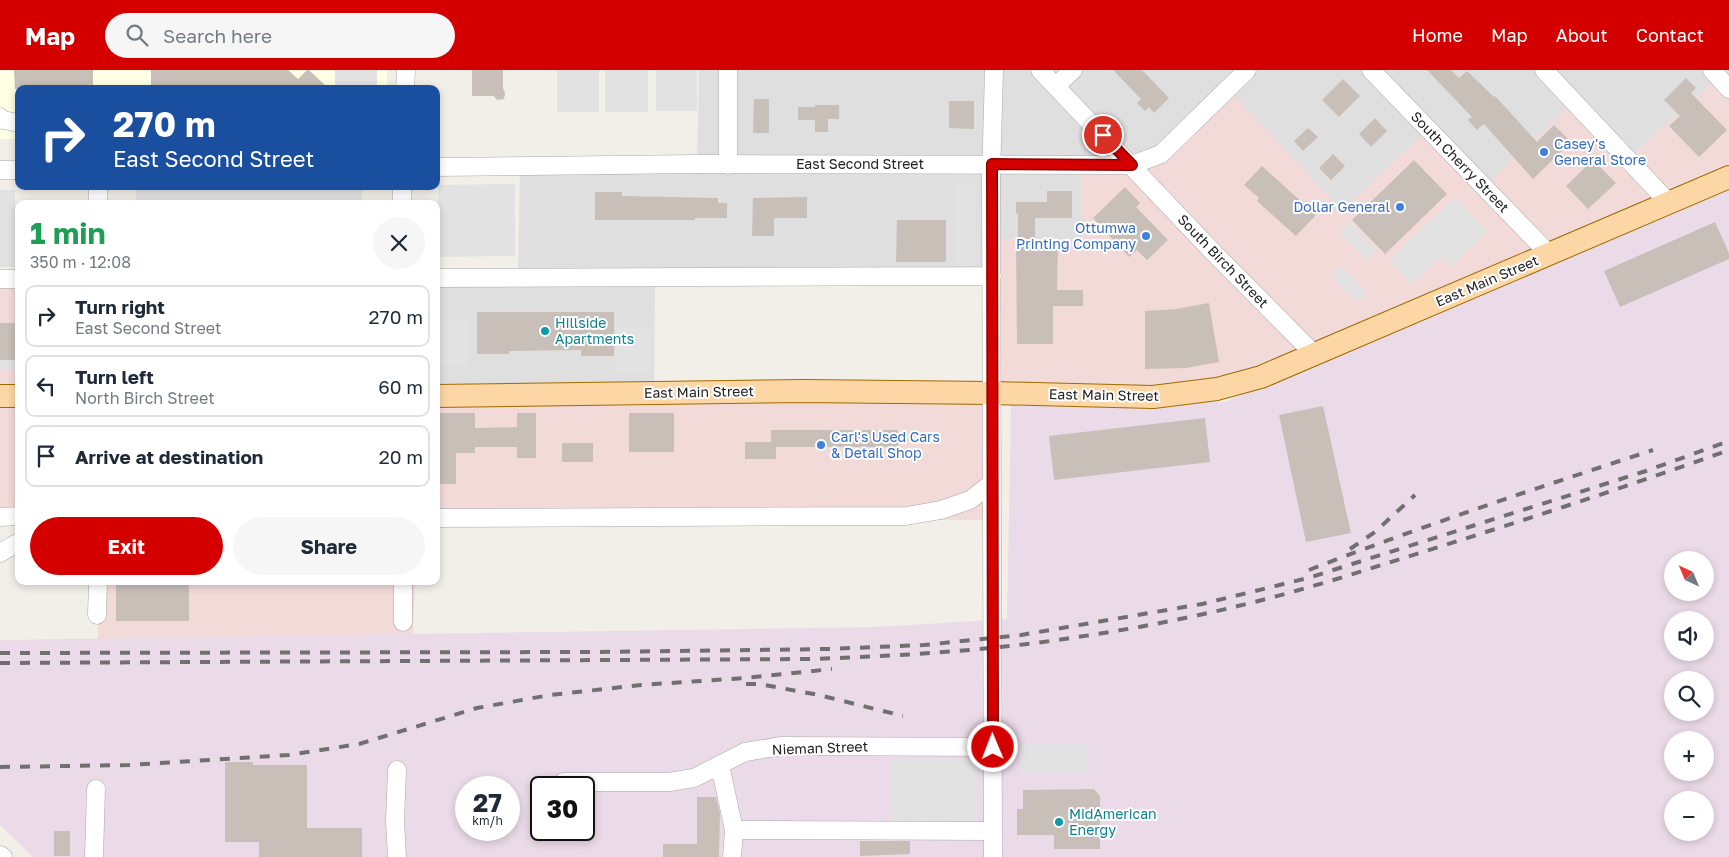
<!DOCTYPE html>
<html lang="en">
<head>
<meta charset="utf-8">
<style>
	:root { --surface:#fff; --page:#f6f6f7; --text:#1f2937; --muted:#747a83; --line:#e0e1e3; --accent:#d40000 }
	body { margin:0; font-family:"Golos Text",sans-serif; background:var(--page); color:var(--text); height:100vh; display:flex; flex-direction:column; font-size:19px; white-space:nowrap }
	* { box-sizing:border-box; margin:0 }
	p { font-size:16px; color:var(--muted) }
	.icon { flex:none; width:28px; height:28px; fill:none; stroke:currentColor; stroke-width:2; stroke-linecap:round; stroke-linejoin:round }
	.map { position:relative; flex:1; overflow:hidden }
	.side { position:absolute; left:15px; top:130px; width:425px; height:385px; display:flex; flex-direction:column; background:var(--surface); border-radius:10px; box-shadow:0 2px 8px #0003 }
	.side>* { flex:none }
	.guide { position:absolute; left:15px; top:15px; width:425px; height:105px; border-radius:10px; box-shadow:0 2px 8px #0003; background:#1a4fa0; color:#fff; overflow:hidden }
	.needle { width:32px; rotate:316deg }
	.buttons { position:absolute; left:1664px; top:481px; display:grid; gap:10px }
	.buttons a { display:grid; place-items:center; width:50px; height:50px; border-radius:50%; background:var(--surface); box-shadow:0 2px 8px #0003; font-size:25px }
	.speed { position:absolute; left:455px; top:706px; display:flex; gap:10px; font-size:25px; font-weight:700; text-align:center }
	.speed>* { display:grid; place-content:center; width:65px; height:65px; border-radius:50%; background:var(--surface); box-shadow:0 2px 8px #0003; line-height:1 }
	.speed small { font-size:12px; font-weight:400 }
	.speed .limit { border:2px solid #111; border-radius:8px; background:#fff; color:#111 }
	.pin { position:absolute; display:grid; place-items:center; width:42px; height:42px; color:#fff; margin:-21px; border:2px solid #fff; border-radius:50%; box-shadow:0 1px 5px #0007 }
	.me { position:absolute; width:55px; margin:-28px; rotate:359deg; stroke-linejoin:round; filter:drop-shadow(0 0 4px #0008) }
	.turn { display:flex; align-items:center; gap:18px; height:105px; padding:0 15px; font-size:22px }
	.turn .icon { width:65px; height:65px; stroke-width:2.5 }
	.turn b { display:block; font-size:35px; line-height:42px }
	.round { display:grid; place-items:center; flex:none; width:52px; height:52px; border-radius:26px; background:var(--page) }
	.overview { display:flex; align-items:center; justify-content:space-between; height:85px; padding:0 15px }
	h1 { font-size:30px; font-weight:700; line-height:38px; color:#1e9e55 }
	.button { display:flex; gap:10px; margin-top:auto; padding:10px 15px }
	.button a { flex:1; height:58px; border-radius:30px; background:var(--accent); color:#fff; font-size:20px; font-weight:700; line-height:58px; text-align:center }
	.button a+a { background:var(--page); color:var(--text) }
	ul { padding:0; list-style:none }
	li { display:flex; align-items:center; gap:15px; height:62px; margin:0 10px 8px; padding:0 5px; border:2px solid var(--line); border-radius:10px }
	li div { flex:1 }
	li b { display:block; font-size:19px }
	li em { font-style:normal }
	header { display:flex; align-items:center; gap:30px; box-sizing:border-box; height:70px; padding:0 25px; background:var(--accent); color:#fff }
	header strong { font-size:24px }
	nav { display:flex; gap:28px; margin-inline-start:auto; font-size:18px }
	.search { width:350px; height:45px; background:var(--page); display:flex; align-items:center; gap:12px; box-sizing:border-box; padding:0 18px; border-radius:28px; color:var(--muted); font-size:19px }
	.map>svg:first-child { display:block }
	.residential { fill:#e0dfdf }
	.commercial { fill:#f2dad9 }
	.industrial { fill:#ebdbe8; fill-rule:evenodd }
	.education { fill:#ffffe5 }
	.parking { fill:#e2e2e2 }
	.building { fill:#c7bfb8 }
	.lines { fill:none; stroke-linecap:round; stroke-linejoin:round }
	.minor-casing { stroke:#a9a9a9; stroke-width:19 }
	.major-casing { stroke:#a06b00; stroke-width:24 }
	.minor { stroke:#fff; stroke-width:18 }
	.major { stroke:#fcd6a4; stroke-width:22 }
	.rail { stroke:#707070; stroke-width:4; stroke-dasharray:10 10; stroke-linecap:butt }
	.route-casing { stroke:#8a0000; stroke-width:12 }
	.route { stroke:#d40000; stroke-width:9 }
	.shop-dot { fill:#3f7fe0; stroke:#fff; stroke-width:2 }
	.culture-dot { fill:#0f9aa8; stroke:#fff; stroke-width:2 }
	.labels { text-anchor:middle; stroke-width:4; stroke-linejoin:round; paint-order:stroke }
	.shop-label { font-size:14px; fill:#366cbe; stroke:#fff; text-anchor:start }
	.street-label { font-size:14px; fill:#222; stroke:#fff }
	.culture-label { font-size:14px; fill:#0d838f; stroke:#fff; text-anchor:start }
</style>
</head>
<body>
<header>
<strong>Map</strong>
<div class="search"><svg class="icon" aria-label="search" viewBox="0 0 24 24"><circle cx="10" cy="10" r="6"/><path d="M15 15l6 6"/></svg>Search here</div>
<nav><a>Home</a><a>Map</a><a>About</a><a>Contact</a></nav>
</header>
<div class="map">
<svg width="1729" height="787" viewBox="0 0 1729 787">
	<rect width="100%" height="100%" fill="#f2efe9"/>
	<path class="residential" d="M699,0H1712L1718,7L1623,94L1484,117L1428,60L1343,141L1081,170L992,169V206L655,207L654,323L436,326V208L518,207L520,96L697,94Z"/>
	<path class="commercial" d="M1712,0H1729V107L1217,319L992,323V450L436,448V326L992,323V169L1081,170V95L1161,84L1228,19L1343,141L1428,59L1484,117L1568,37L1623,94L1718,7Z
		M0,209H19V446L0,447Z
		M98,511H415L413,564L98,569Z"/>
	<path class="industrial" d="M1729,120V787H33L0,755V570L876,557L1007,549L1011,336L1225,332ZM1672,490H1705V522H1672ZM1672,550H1705V582H1672ZM1672,610H1705V642H1672ZM1672,670H1705V702H1672ZM466,718H509V760H466ZM541,718H584V760H541ZM1672,730H1705V762H1672Z"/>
	<path class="education" d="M0,0H387V19H19V69H0Z"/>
	<path class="parking" d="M335,0H377V19H335Z
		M557,0H599V42H557Z
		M605,0H648V42H605Z
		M656,0H697V41H656Z
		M515,114V186L438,187V115Z
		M955,114H976L975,196H955Z
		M136,116H362V134H136Z
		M0,120H15V197H0Z
		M1455,127L1488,161L1451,197L1441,187L1412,214L1389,190Z
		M1350,152L1376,180L1366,190L1339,162Z
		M1341,195L1367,222L1357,233L1330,205Z
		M436,249H469V296H436Z
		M616,257H652V303H616Z
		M0,290H19V300H0Z
		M1021,674H1088V704H1021Z
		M892,689H977V754H892Z"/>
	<path class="building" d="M14,0H93V19H15Z
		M151,0H288L298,9L307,0H309L329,19H151Z
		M472,0H503V18L505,23L504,29L497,30L494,26H472Z
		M1113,0H1142L1169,28L1154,43L1149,37L1145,41L1137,33L1141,29Z
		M1427,0H1451L1459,8L1467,1L1494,27L1495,26L1537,72L1554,55L1571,72L1533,109L1484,54L1477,60L1468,50L1472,47Z
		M1686,8L1696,18L1691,23L1727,60L1699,87L1669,56L1680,46L1664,30Z
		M1343,9L1360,26L1339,47L1322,30Z
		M754,29H769V63H753Z
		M949,31H974V59L949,58Z
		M815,35H839V49H828V62H815V50H798V37H815Z
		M1375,48L1387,61L1371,77L1359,64Z
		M1308,58L1318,67L1303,81L1294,71Z
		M1333,84L1345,96L1331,110L1319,98Z
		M1414,90L1447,124L1385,184L1352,150Z
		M1593,90L1616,113L1588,139L1566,116Z
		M1262,96L1316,145L1296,166L1257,131L1259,128L1244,115Z
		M1125,117L1140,133L1136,137L1168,170L1147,190L1137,180L1129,187L1093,148Z
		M1047,121H1072V148H1035V171H1058L1057,220H1083V236H1053V274H1017L1016,171H1018V144H1016V132H1047Z
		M595,122H622V126L718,128V133H727V148H695V150H595Z
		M807,127V148H774V166H752L753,128Z
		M897,150H946V192H896Z
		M1715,152L1729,183V189L1620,237L1604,201Z
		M1209,233L1219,292L1186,298L1145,299V241L1176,239Z
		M477,242H614V286H581V280L509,281V284H477Z
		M0,253H19V290H0Z
		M1323,336L1351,463L1306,472L1279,345Z
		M436,343H475V358L517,357V343H536V388H517V377H475V383H456V414H436Z
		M629,343H674V382H629Z
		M1205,348L1210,392L1054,410L1049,366Z
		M771,360H898V377H776V389H745V372H771Z
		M562,373H593V392H562Z
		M116,511H189V551H116Z
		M225,692H253V695H307V758H362V787H259V772H225Z
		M1094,719L1100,726V779H1054V765H1017V739H1023V720Z
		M697,727H716L720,743L719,787H663V774H697Z
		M54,761H70V786H54Z
		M860,771H910V784L860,786Z"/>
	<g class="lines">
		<g class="minor-casing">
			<path id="minor" d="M728,0V95
				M1040,0L1212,181L1315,285
				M1371,0L1549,184
				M1544,0L1669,133
				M1712,0L1729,19
				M1056,16L1073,0
				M405,19L406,0
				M0,47L3,50L19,53
				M436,97L697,94L1132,95L1161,84L1247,0
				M0,100H19
				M402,116V134
				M98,134V116
				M436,208L992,206
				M0,209H19
				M0,447L19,446
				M436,448L906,446L941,440L970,430L992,413
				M0,483L19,472
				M403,511V552
				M97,545L98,511
				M720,695L734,760L732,787
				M397,700L395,751L397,787
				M563,712H669L694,708L745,682L782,676L993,677
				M734,760L993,761
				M0,785L3,787
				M94,787L96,719
				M993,787L991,109L994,0"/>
		</g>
		<g class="major-casing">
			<path id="major" d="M0,326H19
				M436,326L803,321L992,323L1153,327L1217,319L1261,307L1729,107"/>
		</g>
		<use href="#minor" class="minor"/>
		<use href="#major" class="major"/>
		<path class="rail" d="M1350,479L1375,462L1415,425
			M1309,500C1422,456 1537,418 1653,380
			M0,583L597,582L829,579L924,575L1021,565L1202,534L1308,508L1646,401L1729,371
			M0,593L811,589C898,586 985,581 1071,568C1148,557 1225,541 1299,520C1342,508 1384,494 1426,481C1528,449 1629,416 1729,380
			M746,614H759L819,625L903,646
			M0,697L129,695L289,685L359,674L477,638L550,625L641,615L745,608L832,599"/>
	</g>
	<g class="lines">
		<g class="route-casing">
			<path id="route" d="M993,677L992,94L1132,95L1103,65"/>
		</g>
		<use href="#route" class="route"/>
	</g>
	<g class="shop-dot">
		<circle cx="1544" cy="82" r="5"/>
		<circle cx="1400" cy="137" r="5"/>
		<circle cx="1146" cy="166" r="5"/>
		<circle cx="821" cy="375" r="5"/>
	</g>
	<g class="culture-dot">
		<circle cx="545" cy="261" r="5"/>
		<circle cx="1059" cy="752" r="5"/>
	</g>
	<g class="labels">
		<g class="shop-label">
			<text x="1554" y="79">Casey's<tspan x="1554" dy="16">General Store</tspan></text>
			<text x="1390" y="142" text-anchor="end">Dollar General</text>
			<text x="1136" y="163" text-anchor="end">Ottumwa<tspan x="1136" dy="16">Printing Company</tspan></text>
			<text x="831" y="372">Carl's Used Cars<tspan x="831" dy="16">&amp; Detail Shop</tspan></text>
		</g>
		<g class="street-label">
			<text transform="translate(1460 92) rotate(46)" y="5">South Cherry Street</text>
			<text x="860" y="99">East Second Street</text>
			<text transform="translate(1223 191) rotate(46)" y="5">South Birch Street</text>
			<text transform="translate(1487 211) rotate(-23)" y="5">East Main Street</text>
			<text transform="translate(699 322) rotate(-1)" y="5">East Main Street</text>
			<text transform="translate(1104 325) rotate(1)" y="5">East Main Street</text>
			<text transform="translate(820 678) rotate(-2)" y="5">Nieman Street</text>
		</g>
		<g class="culture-label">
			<text x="555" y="258">Hillside<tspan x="555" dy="16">Apartments</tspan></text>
			<text x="1069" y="749">MidAmerican<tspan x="1069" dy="16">Energy</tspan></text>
		</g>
	</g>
</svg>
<div class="buttons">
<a><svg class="needle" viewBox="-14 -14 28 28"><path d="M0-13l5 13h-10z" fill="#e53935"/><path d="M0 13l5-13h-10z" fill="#747a83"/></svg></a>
<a><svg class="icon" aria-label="sound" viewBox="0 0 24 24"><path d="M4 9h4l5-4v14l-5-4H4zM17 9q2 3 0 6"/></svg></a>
<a><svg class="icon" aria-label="search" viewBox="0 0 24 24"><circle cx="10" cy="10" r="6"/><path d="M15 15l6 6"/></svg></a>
<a>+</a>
<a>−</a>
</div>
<div class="speed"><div>27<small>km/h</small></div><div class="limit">30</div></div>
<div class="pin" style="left:1103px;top:65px;background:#d93025"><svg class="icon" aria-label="arrive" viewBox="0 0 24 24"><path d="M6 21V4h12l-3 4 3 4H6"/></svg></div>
<svg class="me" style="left:993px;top:677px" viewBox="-20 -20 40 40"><circle r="17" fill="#d40000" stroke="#fff" stroke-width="3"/><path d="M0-11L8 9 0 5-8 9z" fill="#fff"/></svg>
<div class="guide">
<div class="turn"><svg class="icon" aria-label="right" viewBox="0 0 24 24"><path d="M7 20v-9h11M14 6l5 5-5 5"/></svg><div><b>270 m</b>East Second Street</div></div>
</div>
<section class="side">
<div class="overview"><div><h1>1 min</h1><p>350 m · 12:08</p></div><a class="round"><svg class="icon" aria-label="close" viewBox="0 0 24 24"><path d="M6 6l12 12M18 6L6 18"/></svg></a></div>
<ul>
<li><svg class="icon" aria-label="right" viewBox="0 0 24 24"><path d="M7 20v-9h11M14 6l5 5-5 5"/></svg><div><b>Turn right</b><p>East Second Street</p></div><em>270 m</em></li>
<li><svg class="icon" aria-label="left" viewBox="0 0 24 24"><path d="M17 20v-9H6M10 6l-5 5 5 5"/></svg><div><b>Turn left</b><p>North Birch Street</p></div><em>60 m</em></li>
<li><svg class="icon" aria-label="arrive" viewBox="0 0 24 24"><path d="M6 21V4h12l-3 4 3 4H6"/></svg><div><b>Arrive at destination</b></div><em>20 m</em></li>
</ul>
<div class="button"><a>Exit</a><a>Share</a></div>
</section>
</div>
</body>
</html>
